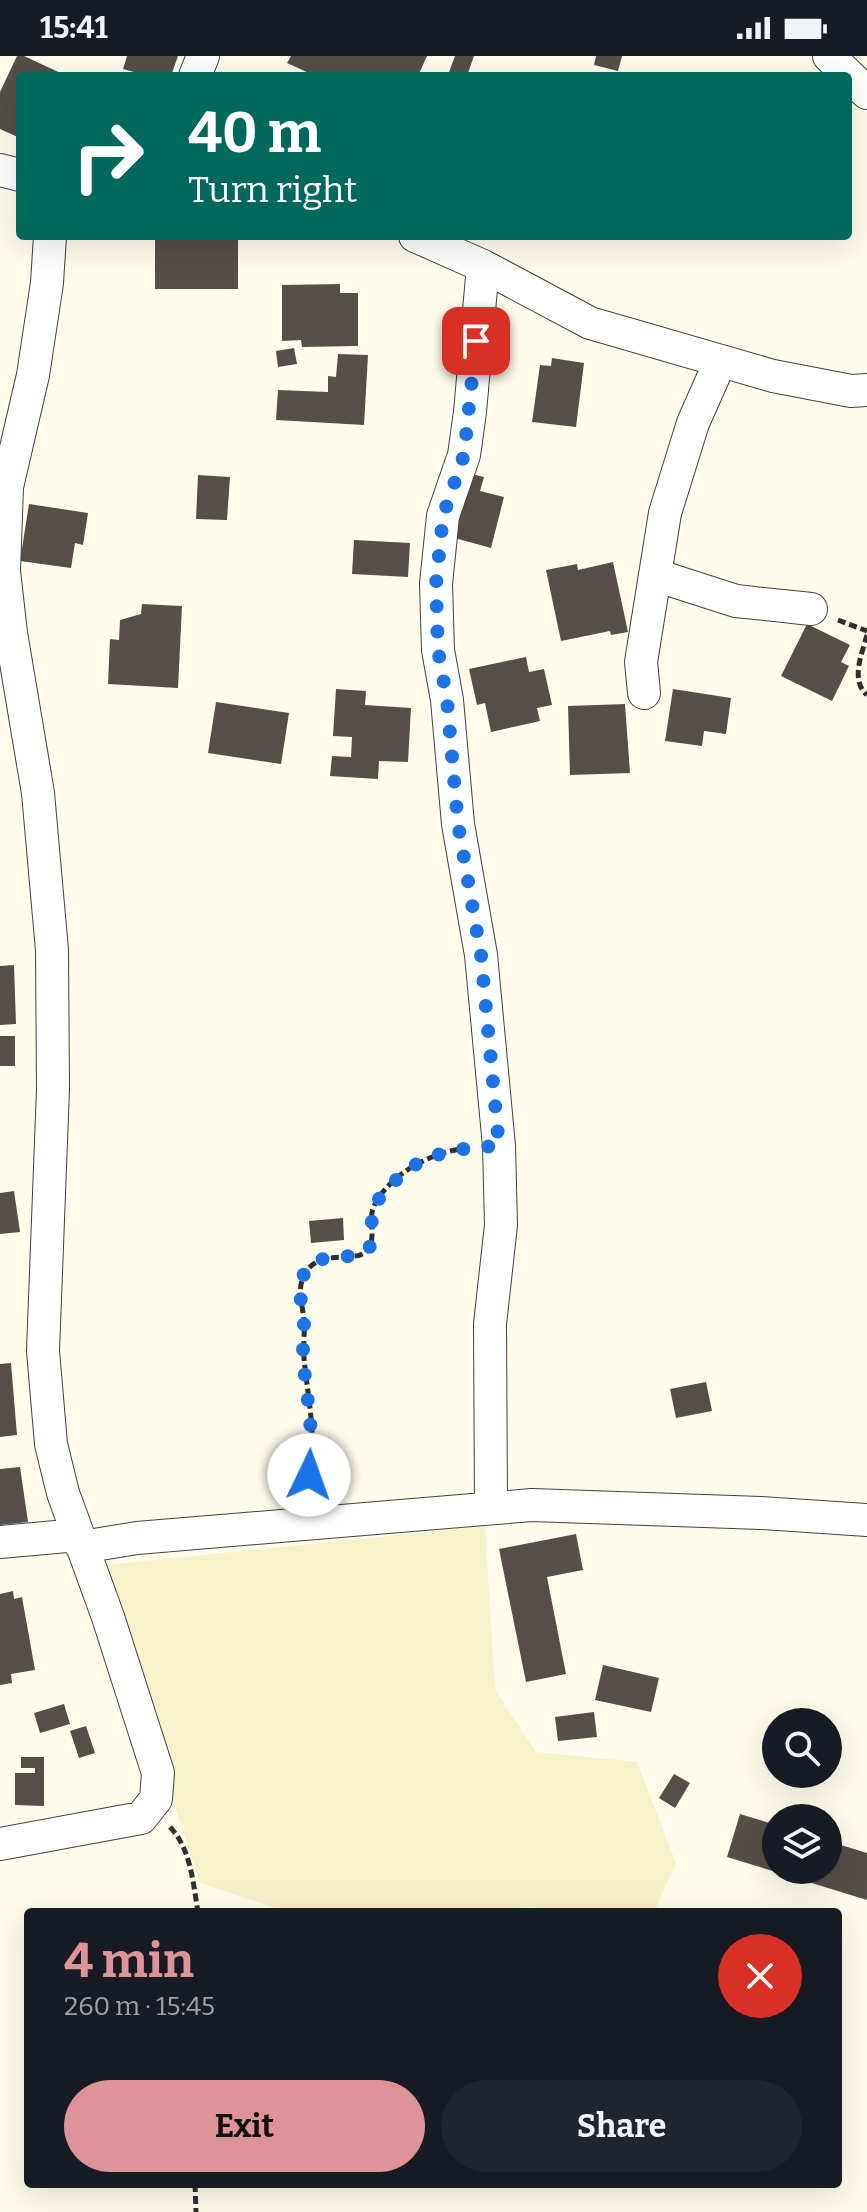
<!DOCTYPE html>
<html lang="en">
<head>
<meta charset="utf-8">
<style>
	:root { --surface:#171b24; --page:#20242c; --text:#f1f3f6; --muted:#9ea1a6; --accent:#dd9397 }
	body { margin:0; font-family:Bitter,serif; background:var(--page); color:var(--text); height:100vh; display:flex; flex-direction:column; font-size:30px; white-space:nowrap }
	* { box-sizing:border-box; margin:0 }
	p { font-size:26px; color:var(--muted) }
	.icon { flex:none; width:44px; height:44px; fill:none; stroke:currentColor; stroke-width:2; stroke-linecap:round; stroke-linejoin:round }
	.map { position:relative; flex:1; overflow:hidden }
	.details { position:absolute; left:24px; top:1852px; width:818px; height:280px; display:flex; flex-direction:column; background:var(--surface); border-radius:8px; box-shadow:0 8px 32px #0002 }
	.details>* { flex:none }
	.guide { position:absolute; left:16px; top:16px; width:836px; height:168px; border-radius:8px; box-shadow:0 8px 32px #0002; background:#00695c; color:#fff; overflow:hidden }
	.fabs { position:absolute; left:762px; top:1652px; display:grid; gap:16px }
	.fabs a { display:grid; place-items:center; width:80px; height:80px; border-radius:50%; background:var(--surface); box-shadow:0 8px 32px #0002; font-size:40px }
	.pin { position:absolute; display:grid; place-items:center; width:68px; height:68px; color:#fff; margin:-34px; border-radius:16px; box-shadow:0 4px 12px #0006 }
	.me { position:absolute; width:88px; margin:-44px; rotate:3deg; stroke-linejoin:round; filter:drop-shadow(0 0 6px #0008) }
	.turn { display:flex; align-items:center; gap:28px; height:168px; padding:0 40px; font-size:36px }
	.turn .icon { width:104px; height:104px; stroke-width:2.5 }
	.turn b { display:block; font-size:56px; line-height:68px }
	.round { display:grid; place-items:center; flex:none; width:84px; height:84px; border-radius:42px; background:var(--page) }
	.overview { display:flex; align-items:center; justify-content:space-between; height:136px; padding:0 40px }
	h1 { font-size:48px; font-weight:700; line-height:60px; color:var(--accent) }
	.primary-button { display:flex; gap:16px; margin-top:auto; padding:16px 40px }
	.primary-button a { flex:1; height:92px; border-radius:48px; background:var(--accent); color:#111; font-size:32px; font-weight:700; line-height:92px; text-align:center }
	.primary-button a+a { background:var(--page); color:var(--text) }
	.status { display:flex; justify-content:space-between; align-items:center; height:56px; padding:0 40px; background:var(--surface); direction:ltr }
	.status svg { height:22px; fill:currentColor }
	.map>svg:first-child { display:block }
	.farmland { fill:#f6f3cb }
	.building { fill:#564e48 }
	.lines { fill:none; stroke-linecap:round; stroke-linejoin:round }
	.minor-casing { stroke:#404040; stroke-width:34 }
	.path { stroke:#2f2f2f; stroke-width:5; stroke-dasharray:8 4; stroke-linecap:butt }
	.minor { stroke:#fff; stroke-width:32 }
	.route { stroke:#1a73e8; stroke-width:14; stroke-dasharray:0 25.2 }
</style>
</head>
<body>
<div class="status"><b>15:41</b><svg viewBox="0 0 49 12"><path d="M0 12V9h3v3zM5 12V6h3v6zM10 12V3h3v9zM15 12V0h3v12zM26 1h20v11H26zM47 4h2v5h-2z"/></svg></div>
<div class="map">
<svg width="867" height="2156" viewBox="0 0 867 2156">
	<rect width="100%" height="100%" fill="#fffcec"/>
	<path class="farmland" d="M485,1470L495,1633L536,1696L637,1706L676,1807L654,1856H554L532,1851L445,1856L284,1855L200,1827L96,1510Z"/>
	<path class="building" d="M17,0H24L67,20H20V82L0,73V36Z
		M127,0H178L171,20H133L134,16L123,13Z
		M291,0H427L418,20H310L311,18L287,7Z
		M455,0H474L467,20L449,16Z
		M596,0H622L618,15L594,9Z
		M155,180H238V233H155Z
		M340,228V237H358V290L302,291L301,284L282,285V229Z
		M294,292L297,308L278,311L276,295Z
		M338,298L368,299L364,369L276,364L278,334L328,336V320L336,321Z
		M552,302L584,307L576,371L532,366L540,309L551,310Z
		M468,417L484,421L480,435L504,441L491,492L451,481Z
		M198,419L230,421L227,464L196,463Z
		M29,448L88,457L83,489L75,487L71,512L20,505Z
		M354,484L410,487L408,521L352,518Z
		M613,506L628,576L611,579L610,575L561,585L546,514L577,508L578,514Z
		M142,548L182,550L178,632L108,628L110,583L119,584L120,564L141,558Z
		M807,568L850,589L841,606L849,610L832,645L781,620Z
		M526,601L529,616L544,613L552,649L537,652L540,665L491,676L485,647L477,649L469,613Z
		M336,633L366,635L365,649L411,652L408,706L379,705L378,723L330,720L332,700L351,701L352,681L333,680Z
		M673,633L731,642L726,678L704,675L702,690L665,685Z
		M216,646L289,657L281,708L208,697Z
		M625,648L630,717L570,719L568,650Z
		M14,909L16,968L0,969V910Z
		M0,980H15V1010H0Z
		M14,1135L20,1176L0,1178V1137Z
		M343,1162L344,1184L311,1187L309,1165Z
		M11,1307L17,1379L0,1381V1308Z
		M706,1326L712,1355L676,1362L670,1333Z
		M20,1411L28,1466L0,1469V1413Z
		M576,1478L583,1514L547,1521L566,1618L526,1626L499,1493Z
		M13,1535L14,1543L22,1541L35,1614L11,1618L12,1627L0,1629V1538Z
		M603,1609L659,1622L651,1656L595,1644Z
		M64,1648L70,1668L40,1677L34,1657Z
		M594,1656L597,1681L558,1685L555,1661Z
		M86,1670L95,1697L79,1702L70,1675Z
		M21,1701H44V1750L15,1749V1717H35V1712H21Z
		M674,1718L690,1727L675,1752L659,1742Z
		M740,1758L776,1769V1814H828V1785L867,1797V1844L727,1801Z"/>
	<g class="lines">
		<g class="minor-casing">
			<path id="minor" d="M829,0L867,37
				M195,20L203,0
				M0,114L20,119
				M415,180L483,210L590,267L773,320L851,335L867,334
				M483,210L470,356L464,399L443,460L436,528L438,594L447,644L458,768L481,899L499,1090L501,1169L490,1268L491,1452
				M655,519L736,545L811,553
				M644,637L641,606L665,457L693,367L720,306
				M0,1486L78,1479
				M82,1491L137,1482L532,1449L761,1457L867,1464
				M0,1788L141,1762L156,1743L158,1717L108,1561L63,1437L51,1388L43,1295L53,1033L52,894L38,737L11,577L4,515L7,431L33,319L47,227L50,180"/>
		</g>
		<path class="path" d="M838,564L867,575
			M867,579C862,598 850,624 867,639
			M306,1436C308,1424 312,1412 312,1400C314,1368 307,1334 304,1302C303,1290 305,1277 304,1265C303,1249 296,1233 305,1217C322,1190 359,1210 369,1192C376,1179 368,1162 374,1150C390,1117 435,1094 470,1092
			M170,1771C191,1793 193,1827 198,1856
			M195,2128L196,2156"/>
		<use href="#minor" class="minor"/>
	</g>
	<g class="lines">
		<path class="route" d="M309,1419C316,1378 305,1338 303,1297C303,1287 304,1277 304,1266C303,1250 296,1234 304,1218C320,1188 362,1212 371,1188C375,1176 369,1162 373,1151C376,1145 384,1138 389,1132C417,1097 456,1092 499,1090L481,899L458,768L447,644L438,594L436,528L443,460L464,399L476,285"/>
	</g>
</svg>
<div class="fabs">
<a><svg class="icon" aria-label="search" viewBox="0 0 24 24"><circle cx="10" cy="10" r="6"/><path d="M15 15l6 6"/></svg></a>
<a><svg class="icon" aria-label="layers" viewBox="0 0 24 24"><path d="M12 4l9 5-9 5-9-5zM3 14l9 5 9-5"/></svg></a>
</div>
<div class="pin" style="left:476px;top:285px;background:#d93025"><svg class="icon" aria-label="arrive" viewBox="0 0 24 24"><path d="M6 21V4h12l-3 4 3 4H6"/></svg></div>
<svg class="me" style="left:309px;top:1419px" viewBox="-20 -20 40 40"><circle r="19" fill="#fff"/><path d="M0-13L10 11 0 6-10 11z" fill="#1a73e8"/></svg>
<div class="guide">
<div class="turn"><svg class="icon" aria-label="right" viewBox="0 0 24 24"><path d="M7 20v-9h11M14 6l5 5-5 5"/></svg><div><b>40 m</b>Turn right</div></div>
</div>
<section class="details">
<div class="overview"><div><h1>4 min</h1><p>260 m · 15:45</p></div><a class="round" style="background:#d93025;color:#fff"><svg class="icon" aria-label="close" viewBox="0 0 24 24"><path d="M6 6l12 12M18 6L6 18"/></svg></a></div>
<div class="primary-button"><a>Exit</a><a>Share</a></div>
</section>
</div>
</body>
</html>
